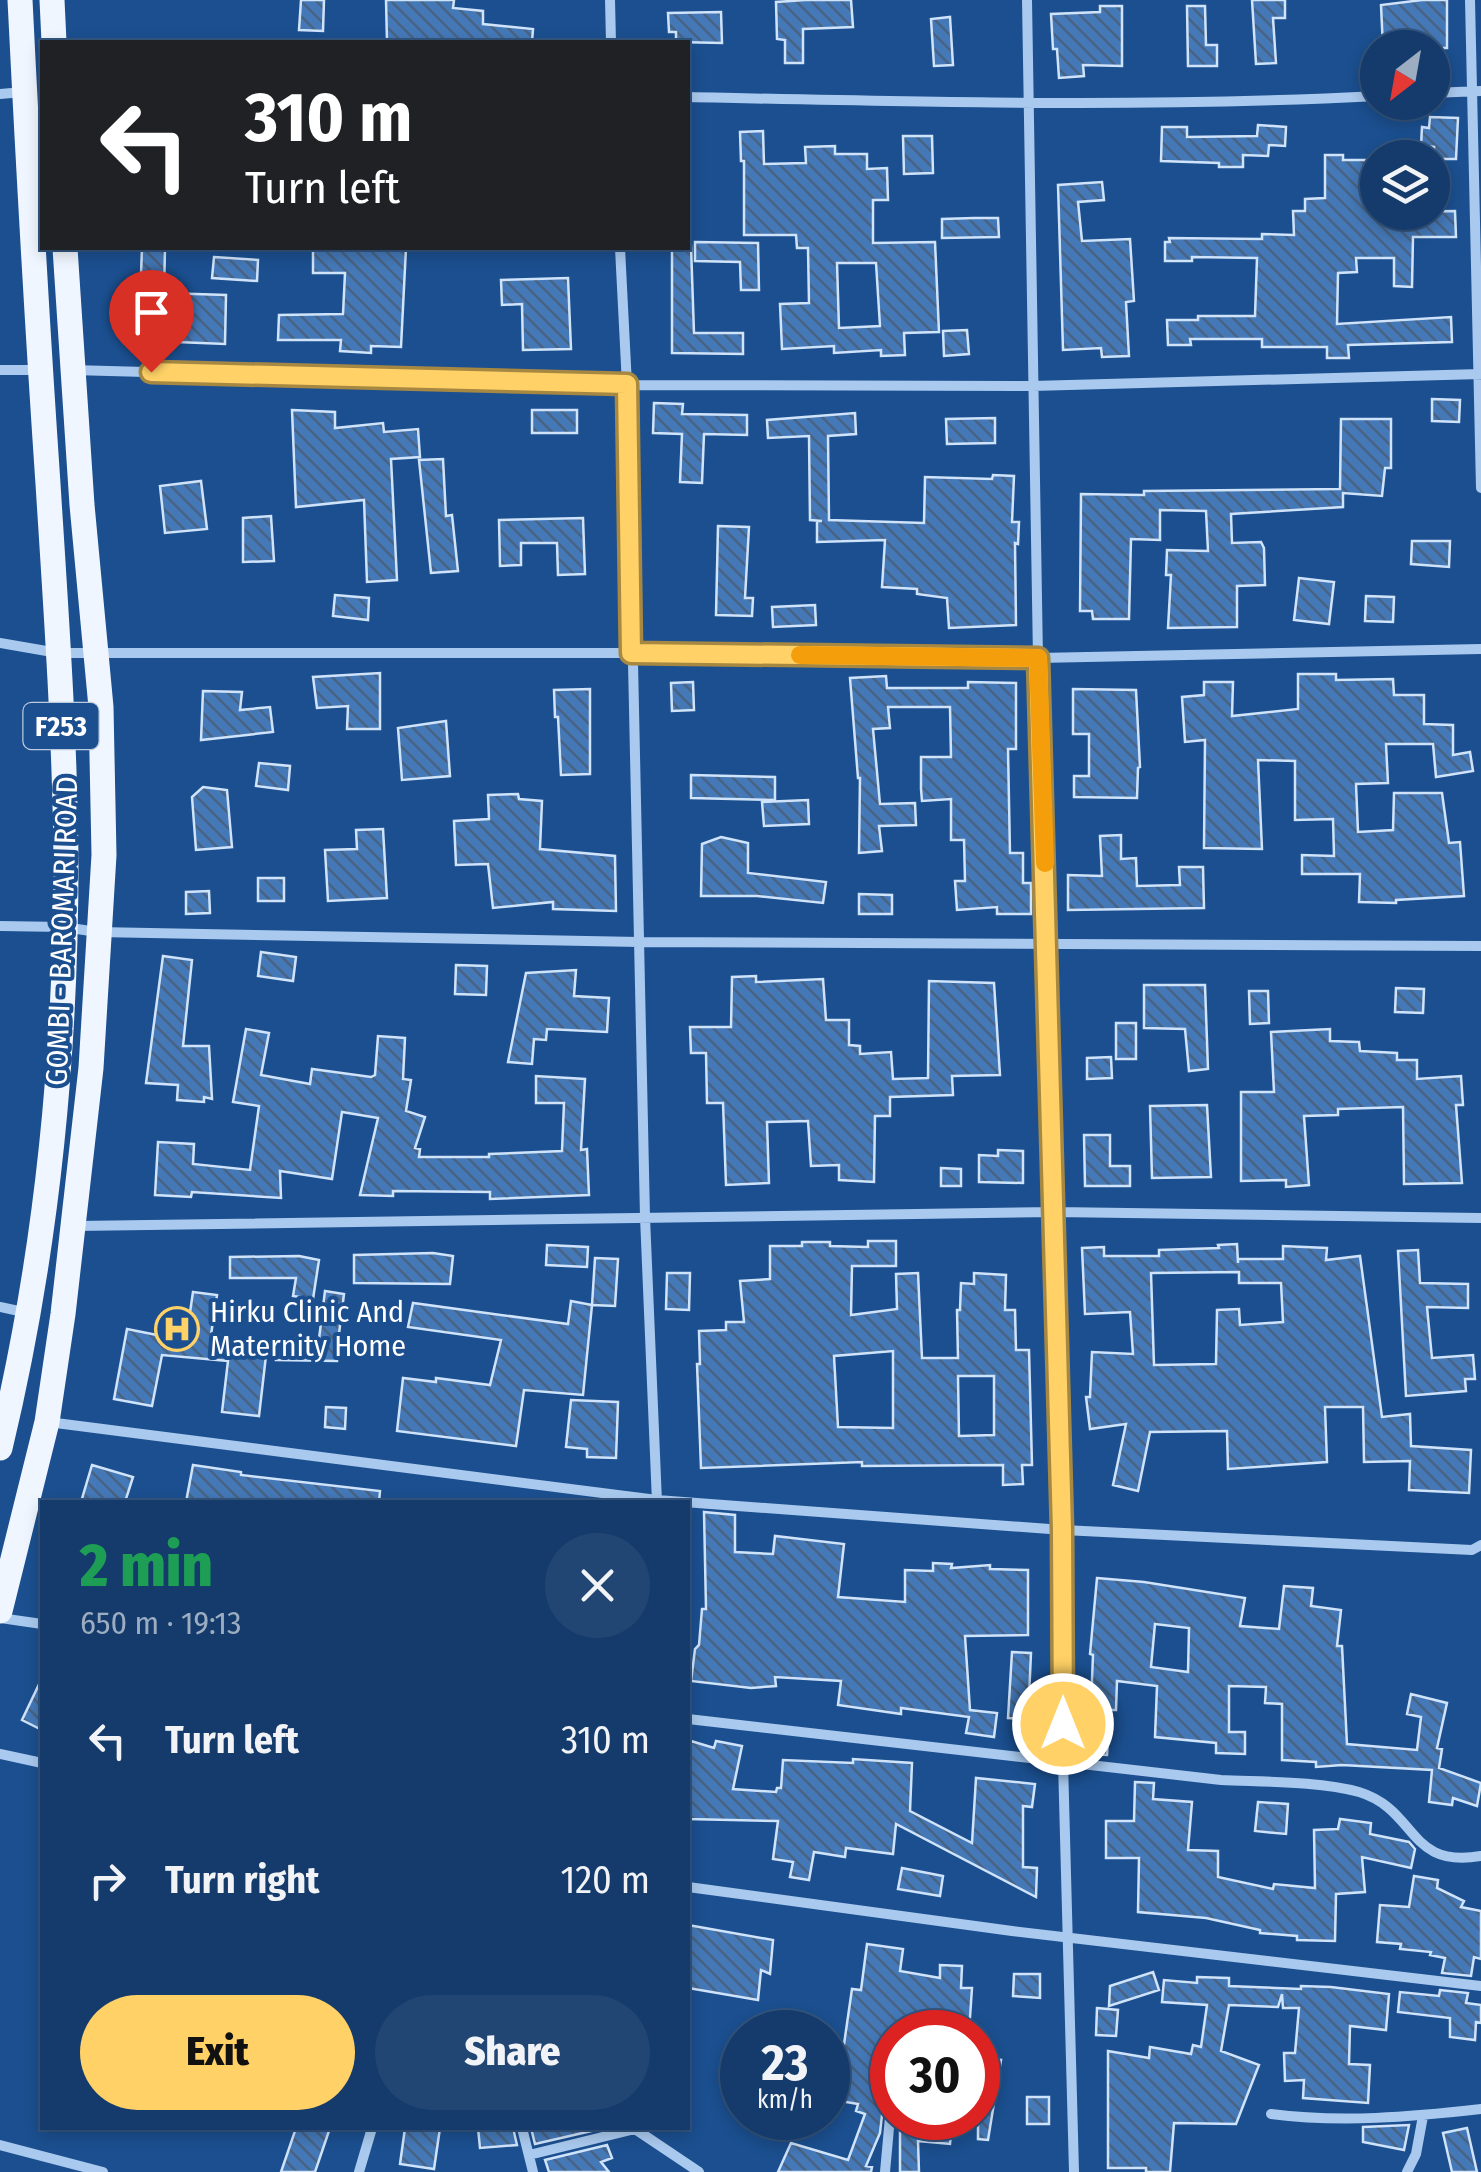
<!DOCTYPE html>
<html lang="en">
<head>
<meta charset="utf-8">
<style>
	:root { --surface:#143b6b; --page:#214673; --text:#f1f3f6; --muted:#9dadc1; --line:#33557e; --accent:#ffd166 }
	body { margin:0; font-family:"Fira Sans Condensed",sans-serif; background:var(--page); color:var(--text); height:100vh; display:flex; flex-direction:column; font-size:38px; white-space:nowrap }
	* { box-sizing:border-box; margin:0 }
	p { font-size:32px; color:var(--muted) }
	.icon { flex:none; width:55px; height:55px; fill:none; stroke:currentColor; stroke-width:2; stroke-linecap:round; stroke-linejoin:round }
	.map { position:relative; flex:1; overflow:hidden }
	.panel { position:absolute; left:40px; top:1500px; width:650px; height:630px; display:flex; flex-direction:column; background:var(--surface); border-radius:0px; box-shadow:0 5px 15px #0003,0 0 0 2px var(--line) }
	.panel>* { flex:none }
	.guide { position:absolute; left:40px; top:40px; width:650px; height:210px; border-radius:0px; box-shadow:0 5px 15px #0003,0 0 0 2px var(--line); background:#202124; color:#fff; overflow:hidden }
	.needle { width:65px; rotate:211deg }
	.buttons { position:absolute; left:1360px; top:30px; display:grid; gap:20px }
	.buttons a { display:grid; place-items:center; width:90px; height:90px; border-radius:50%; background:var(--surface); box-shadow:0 5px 15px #0003,0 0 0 2px var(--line); font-size:50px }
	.speed { position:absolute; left:720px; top:2010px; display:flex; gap:20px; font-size:50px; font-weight:700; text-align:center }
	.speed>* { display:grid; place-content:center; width:130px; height:130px; border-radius:50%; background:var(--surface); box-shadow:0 5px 15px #0003,0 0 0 2px var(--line); line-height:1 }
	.speed small { font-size:25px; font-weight:400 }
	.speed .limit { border:15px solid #d22; background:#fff; color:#111 }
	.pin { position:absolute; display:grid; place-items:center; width:85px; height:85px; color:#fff; margin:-102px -42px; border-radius:50% 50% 50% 0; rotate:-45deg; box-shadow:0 0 10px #0007 }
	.pin .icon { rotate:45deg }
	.me { position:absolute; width:110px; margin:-55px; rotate:0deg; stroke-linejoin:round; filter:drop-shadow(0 0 8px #0008) }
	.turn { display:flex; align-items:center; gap:35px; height:210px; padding:0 40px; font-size:45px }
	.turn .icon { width:130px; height:130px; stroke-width:2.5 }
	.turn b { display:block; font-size:70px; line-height:85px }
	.round { display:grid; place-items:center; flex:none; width:105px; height:105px; border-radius:52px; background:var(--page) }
	.headline { display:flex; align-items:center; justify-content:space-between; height:170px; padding:0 40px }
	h1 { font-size:60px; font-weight:800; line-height:75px; color:#1e9e55 }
	.button { display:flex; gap:20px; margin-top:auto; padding:20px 40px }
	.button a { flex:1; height:115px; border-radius:60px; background:var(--accent); color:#111; font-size:40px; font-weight:800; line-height:115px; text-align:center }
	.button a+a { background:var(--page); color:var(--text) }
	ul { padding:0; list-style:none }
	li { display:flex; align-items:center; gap:30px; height:140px; padding:0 40px }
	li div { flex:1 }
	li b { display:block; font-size:38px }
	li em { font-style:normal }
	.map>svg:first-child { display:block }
	.building { fill:url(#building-back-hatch); stroke:#cfe3fa; stroke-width:2.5; fill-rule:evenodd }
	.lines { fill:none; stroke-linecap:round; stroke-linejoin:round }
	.minor { stroke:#a9c9ee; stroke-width:10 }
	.primary { stroke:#f0f6ff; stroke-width:25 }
	.route-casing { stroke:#a68842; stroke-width:25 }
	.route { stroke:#ffd166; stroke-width:18 }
	.slow { stroke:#f59e0b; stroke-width:18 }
	.labels { text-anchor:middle; stroke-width:8; stroke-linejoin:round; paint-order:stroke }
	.shield { fill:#1b4f8f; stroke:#bbcadd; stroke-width:2.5 }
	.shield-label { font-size:28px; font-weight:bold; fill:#fff }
	.street-label { font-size:30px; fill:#fff; stroke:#1b4f8f }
	.poi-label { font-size:30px; fill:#fff; stroke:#1b4f8f; text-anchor:start }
</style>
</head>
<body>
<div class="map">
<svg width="1481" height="2172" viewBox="0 0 1481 2172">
	<defs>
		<pattern id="building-back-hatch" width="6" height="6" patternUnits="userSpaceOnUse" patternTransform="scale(2.5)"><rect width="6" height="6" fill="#4478b7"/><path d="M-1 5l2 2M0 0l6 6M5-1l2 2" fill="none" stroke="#486282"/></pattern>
	</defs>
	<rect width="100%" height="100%" fill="#1b4f8f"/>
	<path class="building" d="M301,0H324L323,31L299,30Z
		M386,0H454L453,8L483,11V24L533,29L532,42H387Z
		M805,0H851L853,27L803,29V63H785V40L777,39L776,2Z
		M1252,0H1285V18H1273L1276,63L1256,64Z
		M1422,0H1447V48H1383L1381,5Z
		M1100,6H1122V66L1083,65L1084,76L1059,78L1057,49H1053L1051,14L1100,12Z
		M1187,6H1205L1206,45H1217V66H1188Z
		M721,12L722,43L676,42V32H669L668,13Z
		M950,17L953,65L934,66L931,19Z
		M1430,117L1458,118L1456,159H1434V147L1421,146L1422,127L1429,128Z
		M1258,125L1286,127L1285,146L1269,145L1268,156L1243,155V167H1219V163L1161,161L1162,127H1187V137L1257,136Z
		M763,131L764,164L806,163L805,147L835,146V154H867V169L887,168L888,200H873V243L935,242L939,332L904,333L905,355L881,356V350L834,353V346L782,349L780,304L809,303L808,248H797L796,235H744V161H741L740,132ZM837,263H876L880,326L839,328Z
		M903,136H932L933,173L904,174Z
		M1325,155H1343V160H1378V212L1455,211L1456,237H1413L1412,287L1394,286V258H1356L1357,272L1338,273L1337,324L1451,317L1452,342L1348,345L1349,358H1327V347H1262V339H1190L1191,345H1168L1167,320H1198V316H1255L1257,258L1192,257V261H1165V242H1170L1169,238L1262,239V234L1294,235L1293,211H1305V199L1325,198Z
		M1102,182L1104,200L1078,202L1082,241L1130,239L1134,301L1126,302L1129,356L1102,357L1101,348L1063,350L1058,185Z
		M974,218H998L999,237L942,238V219Z
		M695,242L758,243L759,290H741L740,262L695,261Z
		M691,246L694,333H743V354L672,353V248Z
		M142,248H165L164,293L226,295L225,344L152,341L153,302L140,301Z
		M313,248H406L401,347L371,346V353L340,351L341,340H278L279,315L343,314L345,273H313Z
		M214,257L258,260L257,281L212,278Z
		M568,278L571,349L523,350L522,304L502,305L501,280Z
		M967,330L969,354L944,356L943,331Z
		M1432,399L1460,400L1459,422L1432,421Z
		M654,403L683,404L682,414L747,415V435L704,434L702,483L680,482L682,434L653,433Z
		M292,410L335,412V428L383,423L384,432L418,429L420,457L391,459L397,580L367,582L364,500L296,507Z
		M532,410H577V433H532Z
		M855,413L856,434L828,436L829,520L924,523L925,477L992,479L993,475L1014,476L1012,522H1019L1018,544L1015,543L1016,625L949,628L947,598L917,594V589L882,587L885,540L817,542V521H822L810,520L809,436L768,438L767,420Z
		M995,418V443L947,444L946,419Z
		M1341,419H1391V468H1385L1382,496L1343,493V507L1231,514L1232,543L1261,542L1264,548L1265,585L1237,586V627L1168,628L1171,575H1166L1167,550L1208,551L1206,511L1160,510V540L1131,539L1129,619H1093L1092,611H1080L1081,494L1144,495V491L1340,489Z
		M443,459L446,516L452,515L458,571L431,573L419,460Z
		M201,481L207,529L165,533L160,486Z
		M271,516L274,561L243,562V518Z
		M583,518L585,574L558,575L557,543H521V565L500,566L499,520Z
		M718,526L749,527L745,598H753L752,616L716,615Z
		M1412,541H1450L1449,567L1411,564Z
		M1299,578L1334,582L1329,624L1294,620Z
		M335,595L369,598L368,620L333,616Z
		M1366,596L1394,597L1393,622L1365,621Z
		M815,605L816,625L773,627L772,607Z
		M380,673V729H347L348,706L317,708L313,677Z
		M1298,674H1336V680L1393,679L1394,695H1424V724L1453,725V755L1470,752L1473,771L1436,777L1433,744H1386L1388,783L1356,784L1358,832L1393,830L1394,793H1442L1449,843L1460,842L1464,896L1396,900V903L1359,902L1360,874H1302V855L1334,856L1333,819L1295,820V761L1258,760L1262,849L1204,848L1205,740L1185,742L1182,697L1204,695V682H1233L1232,716L1298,709Z
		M886,676L887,688H968V682L1016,683V749H1008L1010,853H1023V883H1031V914H997V907L957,910L955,881H965L964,840H951V799L922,801L921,789V757H951L950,707H888L890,728L873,729L880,804L915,803L916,825L879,826L882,851L859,853L860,778H858L850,678Z
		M693,682L694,710L672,711L671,683Z
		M590,689V774L561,775L558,717H555L554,690Z
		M1073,689L1136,690L1140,767L1138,768L1137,798L1074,797V776H1089V734H1073Z
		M203,691L242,692L240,710L270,707L273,732L201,740Z
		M446,721L450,776L402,780L398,728Z
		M259,763L290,766L288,790L256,786Z
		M691,775L775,777V800L691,798Z
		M203,787L227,790L232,847L196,850L192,797Z
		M518,794L519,799L542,801L540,849L615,856L616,911L553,909V902L493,908L488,864L456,865L454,821L489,819L488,795Z
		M808,800L809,824L764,826L762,802Z
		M383,829L387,898L328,901L325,850L357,849L356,830Z
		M1121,835V859L1136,858L1137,886L1180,885L1179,867H1203L1204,908L1068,910V875L1102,876L1100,836Z
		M721,837L748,843V873L826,882L823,903L757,896H701L702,844Z
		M258,878H284V901H258Z
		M209,891L210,913L186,914V892Z
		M859,894L892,895V914H859Z
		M261,952L296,957L293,981L258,976Z
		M163,956L192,960L183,1046H209L212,1099L204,1097V1102L177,1100L178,1085L146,1083Z
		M456,965L487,966L486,995L455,994Z
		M576,970L574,996L609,998L607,1032L547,1029L546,1040L534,1039L532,1064L508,1062L526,973Z
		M756,976V982L823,979L826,1020H849V1045L860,1046V1054L891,1052L893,1079L928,1078L929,981L994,983L1000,1075L952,1076L953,1095L890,1097V1116H875L874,1182L839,1180V1165L811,1166L808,1121L767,1122L769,1183L726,1185L723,1103H707L706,1053H691L690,1027H731L732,977Z
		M1144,985H1205L1208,1069L1189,1071L1185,1029L1144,1028Z
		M1396,988L1424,989L1423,1013L1395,1012Z
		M1249,991H1268L1269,1023L1250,1024Z
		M1116,1023H1136V1059H1116Z
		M246,1029L269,1033L261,1075L310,1084L312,1069L371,1077L375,1075L378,1036L405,1038L403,1079L411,1080L406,1111L425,1117L415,1148L420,1149L419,1157H489V1154L562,1151L564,1103H536V1076L585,1079L581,1150L587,1149L589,1195L490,1199V1192L393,1191V1196L360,1195L378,1118L342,1112L332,1179L280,1171L281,1198L192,1192L191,1197L155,1195L158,1142L194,1144L193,1164L250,1170L259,1106L233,1102Z
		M1330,1029V1041L1359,1042L1360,1051L1397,1053V1060H1417V1079L1461,1076L1463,1105H1456L1462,1183L1404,1184L1403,1107L1338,1109V1115L1304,1116L1309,1185L1286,1187V1180L1241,1181V1092H1274L1271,1032Z
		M1111,1057L1112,1078L1087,1079V1058Z
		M1207,1105L1211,1177L1152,1178L1150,1106Z
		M1084,1135H1110V1166H1130V1186H1085Z
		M998,1150L1023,1151V1183L979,1182V1155L998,1156Z
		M941,1168L961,1169V1186H941Z
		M868,1241H896V1266H852L851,1315L897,1309L896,1274L918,1273L922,1358H958L957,1310H960L961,1283L974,1284V1273L1006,1275L1005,1310H1015L1016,1350H1029L1032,1465H1022L1023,1484L1003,1485V1465L862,1466V1462L701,1468L697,1364H700L699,1331L726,1330V1322H744L740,1281L770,1279V1246H802V1242H830V1246L868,1247ZM893,1351V1428L838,1427L834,1356ZM958,1376H994V1435L959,1436Z
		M1237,1244L1238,1263V1259H1283V1246L1327,1248L1326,1260L1360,1256L1382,1417L1410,1414L1411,1446L1471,1450L1469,1493L1409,1490L1410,1461L1364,1462L1363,1407H1325L1327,1462L1228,1469L1227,1431L1150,1432L1138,1491L1113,1485L1126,1424L1090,1429L1086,1397H1090L1092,1352L1133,1354L1130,1312L1085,1314L1082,1248L1104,1247V1256H1159V1250L1219,1248L1218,1245ZM1239,1272V1283H1281L1283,1322L1240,1325L1239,1309L1217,1310L1216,1364L1154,1365L1151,1273Z
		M547,1245L588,1247L587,1267L546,1265Z
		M1418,1250L1420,1283L1468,1284V1308L1427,1307L1432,1358L1473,1355L1475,1379H1465L1466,1391L1406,1396L1398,1251Z
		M433,1253L453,1256L450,1284L354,1283V1255Z
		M299,1256L319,1260L313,1299L293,1296L296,1278H230V1257Z
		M595,1258L618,1259L615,1306L592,1305Z
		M667,1273H690L689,1310L666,1309Z
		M325,1291L344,1294L339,1334H336L337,1361L276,1360L277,1339H319Z
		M193,1292L217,1295L211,1335L223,1336L222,1341L267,1347L259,1416L222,1412L228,1361L162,1355L152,1406L114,1399L127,1329L182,1340L183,1332L187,1333Z
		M571,1301L592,1305L583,1395L524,1390L516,1446L397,1431L403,1378L436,1382V1378L490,1385L501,1340L408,1327L413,1303L568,1324Z
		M571,1400L618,1402L616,1458L587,1457V1449L566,1447Z
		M326,1407L346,1408L345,1429L325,1427Z
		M92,1465L133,1477L125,1502H81Z
		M193,1465L241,1472V1475L380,1491L379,1502H186Z
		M704,1512L735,1515V1552L773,1554L775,1536L844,1544L838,1597L905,1602V1570L933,1571V1563L952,1564L951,1568L990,1565V1569L1028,1570V1635L965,1636L970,1710L997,1713L994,1737L966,1733L969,1717L901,1708V1714L838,1705L841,1681L775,1677L776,1686L751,1688L691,1681L695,1649L699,1645L702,1609H706Z
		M1097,1578L1144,1582L1245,1598L1240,1626L1279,1629L1284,1586L1313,1588L1311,1606L1341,1610L1337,1646H1342L1347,1744L1417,1750L1421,1717L1407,1714L1411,1694L1447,1703L1437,1748L1442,1749L1439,1768L1481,1783L1477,1806L1453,1798L1452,1805L1429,1802L1432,1770L1342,1765L1316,1767V1762L1282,1760V1704L1265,1703L1266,1687L1229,1686V1732H1245V1754L1216,1753V1743L1155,1737L1157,1686L1117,1681L1116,1710H1110L1107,1755L1089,1754L1093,1655L1090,1654ZM1155,1624L1189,1628L1188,1672L1151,1667Z
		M1012,1652L1031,1653L1028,1719L1008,1718Z
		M42,1678V1730L22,1720Z
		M691,1741L714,1748L716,1741L742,1746L733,1789L776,1792L777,1788H781L783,1760L853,1763V1759L912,1763L910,1811L972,1843L976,1778L1035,1784L1032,1807L1023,1806V1867L1037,1868L1036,1897L896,1824L893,1854L846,1848L845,1857L814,1852L809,1880L790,1877L793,1862L773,1859L778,1821L688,1819V1751Z
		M1135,1782L1154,1783L1153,1799L1192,1802L1188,1850L1218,1851V1877L1273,1889L1274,1884L1315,1888L1314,1830L1338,1829L1340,1819L1371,1823L1370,1834L1409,1842L1415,1849L1411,1868L1362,1857L1365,1892L1336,1894L1335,1941L1297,1940V1936L1260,1933V1930L1206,1918L1138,1912L1139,1858H1106V1821H1134Z
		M1258,1802L1288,1804L1286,1834L1255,1831Z
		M902,1868L943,1876L940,1896L898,1889Z
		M1414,1876L1438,1880L1437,1888L1464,1901L1461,1907L1481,1911V1959L1474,1957L1471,1976L1442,1973L1445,1958L1430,1955L1431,1952L1400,1949L1401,1944L1377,1942L1380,1905L1409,1907Z
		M688,1925L773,1940L770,1974L761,1970L758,2000L688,1988Z
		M867,1944L903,1949L900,1971L940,1978V1965L962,1966L961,1988H972L969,2032H892L889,2071L892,2073V2083L882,2115L880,2133L866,2166L872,2167L871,2172H778L791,2143L848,2160L865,2114L856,2111L858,2104L828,2099V2062L841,2065L852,1989L861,1990Z
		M1153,1972L1159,1990L1109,2006L1110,1986Z
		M1014,1974H1040V1998L1013,1996Z
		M1197,1977L1229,1978V1986L1301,1989V1986L1331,1987L1389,1994L1386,2030L1350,2026L1349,2064L1370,2065L1368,2103L1303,2098L1304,2080L1285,2081L1284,2053H1295L1299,2008H1283L1282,1994L1278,2007L1229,2005L1221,2051L1259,2065L1236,2124L1174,2123L1170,2172H1146V2168H1108V2051L1149,2058L1150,2047L1191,2054L1193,2045L1201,2047L1207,2005L1162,2002L1164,1980L1197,1983Z
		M1440,1990L1468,1993L1466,2003L1481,2005V2023L1476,2022L1475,2040L1450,2037V2018L1398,2012L1400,1992L1439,1996Z
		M1097,2008L1118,2010L1116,2036L1096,2035Z
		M978,2058L1001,2060L988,2140L978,2139Z
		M1027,2097H1049V2124H1027Z
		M900,2118L952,2124L950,2144L918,2141L919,2172H900Z
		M1409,2125L1404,2150L1363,2142V2127Z
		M296,2128H330L315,2172H281Z
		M405,2128H440L434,2169L400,2164Z
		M478,2128H513L517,2145L480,2148Z
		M531,2128H599L600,2129L535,2144Z
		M1467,2128L1477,2172H1452L1443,2133Z
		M607,2145L612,2158L601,2162L609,2172H549L545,2160Z"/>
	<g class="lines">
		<path class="minor" d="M610,0L611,42
			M1027,0L1038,658L1063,1530V1762L1074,2172
			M1470,0L1481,488
			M1432,93L1481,91
			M0,94L23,92
			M688,97C918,102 1147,108 1378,96
			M620,248L627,385L645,1217L657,1502
			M0,370H40
			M72,370L627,385L1032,386L1481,374
			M0,643L58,653H631L1038,658L1481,649
			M0,926L64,927L97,932L639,942L1481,946
			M76,1226L1055,1212L1481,1218
			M0,1307L28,1313
			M48,1422L657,1500L1063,1530L1472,1550L1481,1545
			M0,1618L42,1624
			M688,1719L1221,1780C1262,1782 1320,1781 1359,1792C1418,1810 1407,1869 1481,1856
			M0,1754L42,1763
			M688,1887L1012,1931L1481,1986
			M1271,2114C1341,2123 1411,2117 1481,2109
			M522,2128L533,2172
			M0,2145L103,2172
			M529,2155L635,2129L699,2172
			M359,2172L372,2128
			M885,2172L890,2117
			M1407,2172L1416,2154L1423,2116"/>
		<path class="primary" d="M52,0L54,42
			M0,1448C46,1257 66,1058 66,862C65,736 56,610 48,484C37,323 28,161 20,0
			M0,1611L47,1422L63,1314L91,1068L104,855L101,707L82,505L65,248"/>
	</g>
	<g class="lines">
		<g class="route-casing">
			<path id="route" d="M151,372L627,384L631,653L1038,658L1062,1530L1063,1724"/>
		</g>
		<use href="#route" class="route"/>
		<path class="slow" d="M800,655L1038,658L1045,863"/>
	</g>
	<defs>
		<g id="hospital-ring" transform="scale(2.25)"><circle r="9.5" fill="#1b4f8f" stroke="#ffd166" stroke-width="1.5"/><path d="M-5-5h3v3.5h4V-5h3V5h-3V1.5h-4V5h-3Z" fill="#ffd166"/></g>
	</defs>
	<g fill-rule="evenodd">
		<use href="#hospital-ring" x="177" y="1329"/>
	</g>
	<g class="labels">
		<rect class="shield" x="23.5" y="703" width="75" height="46" rx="8"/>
		<g class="shield-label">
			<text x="61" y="736">F253</text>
		</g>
		<g class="street-label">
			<text transform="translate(62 931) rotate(-88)" y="10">GOMBI - BAROMARI ROAD</text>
		</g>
		<g class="poi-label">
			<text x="210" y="1322">Hirku Clinic And<tspan x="210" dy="34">Maternity Home</tspan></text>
		</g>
	</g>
</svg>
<div class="buttons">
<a><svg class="needle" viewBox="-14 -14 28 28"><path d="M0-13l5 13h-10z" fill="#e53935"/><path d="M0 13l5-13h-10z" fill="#9dadc1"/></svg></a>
<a><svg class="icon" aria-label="layers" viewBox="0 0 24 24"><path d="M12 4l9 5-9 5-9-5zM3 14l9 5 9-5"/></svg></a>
</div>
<div class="speed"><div>23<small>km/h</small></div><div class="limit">30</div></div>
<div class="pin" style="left:151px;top:372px;background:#d93025"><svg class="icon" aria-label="arrive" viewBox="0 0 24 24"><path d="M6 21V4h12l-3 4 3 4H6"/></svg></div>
<svg class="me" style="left:1063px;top:1724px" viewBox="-20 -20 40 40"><circle r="17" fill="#ffd166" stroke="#fff" stroke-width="3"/><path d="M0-11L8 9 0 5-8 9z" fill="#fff"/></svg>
<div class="guide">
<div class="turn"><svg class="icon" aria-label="left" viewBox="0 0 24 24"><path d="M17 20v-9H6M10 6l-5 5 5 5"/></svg><div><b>310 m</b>Turn left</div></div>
</div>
<section class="panel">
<div class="headline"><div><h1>2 min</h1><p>650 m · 19:13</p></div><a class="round"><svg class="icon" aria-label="close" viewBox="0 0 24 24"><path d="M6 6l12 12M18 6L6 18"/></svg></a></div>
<ul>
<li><svg class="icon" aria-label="left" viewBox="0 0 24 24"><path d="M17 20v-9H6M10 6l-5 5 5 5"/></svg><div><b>Turn left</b></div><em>310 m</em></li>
<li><svg class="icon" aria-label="right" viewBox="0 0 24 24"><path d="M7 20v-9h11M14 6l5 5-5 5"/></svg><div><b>Turn right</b></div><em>120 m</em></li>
</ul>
<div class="button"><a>Exit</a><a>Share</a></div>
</section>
</div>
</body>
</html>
